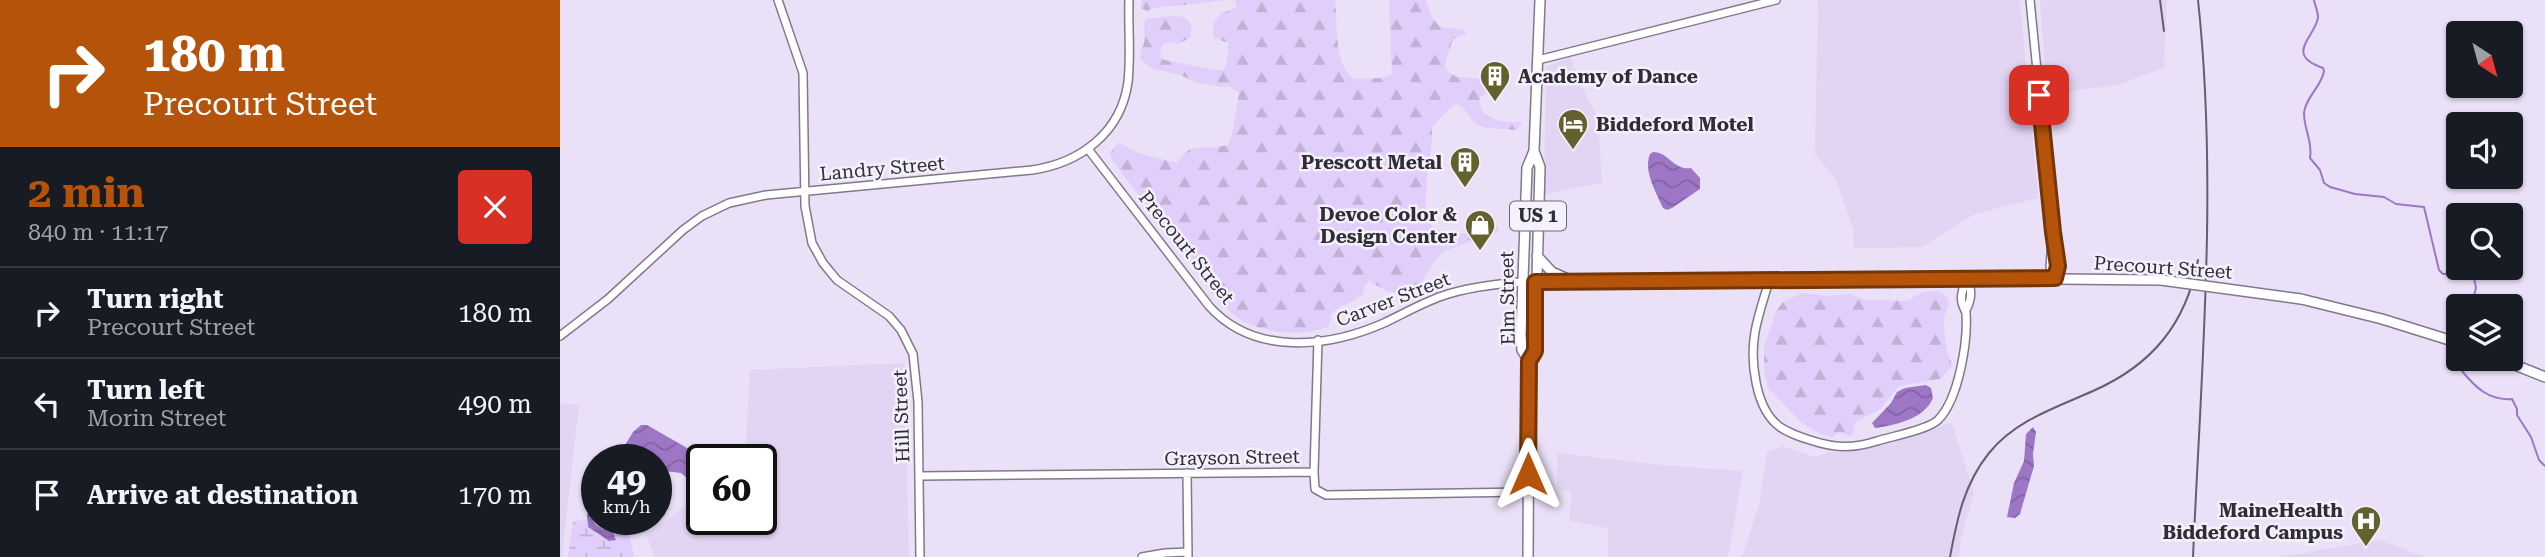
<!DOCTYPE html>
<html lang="en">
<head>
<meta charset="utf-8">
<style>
	:root { --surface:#171b24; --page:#20242c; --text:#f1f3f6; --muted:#9ea1a6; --line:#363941; --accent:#b45309 }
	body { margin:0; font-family:"Roboto Serif",serif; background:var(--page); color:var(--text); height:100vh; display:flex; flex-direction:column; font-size:26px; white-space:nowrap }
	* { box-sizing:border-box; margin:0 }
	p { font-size:23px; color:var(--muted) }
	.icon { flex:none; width:38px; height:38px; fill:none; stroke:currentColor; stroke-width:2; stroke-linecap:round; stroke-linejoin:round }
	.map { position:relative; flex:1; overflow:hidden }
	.panel { display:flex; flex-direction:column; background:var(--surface); width:560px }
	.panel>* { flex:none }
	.top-card { background:#b45309; color:#fff; overflow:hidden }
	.needle { width:46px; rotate:144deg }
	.controls { position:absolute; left:1886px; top:21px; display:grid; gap:14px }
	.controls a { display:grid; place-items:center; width:77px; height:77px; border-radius:7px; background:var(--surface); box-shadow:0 2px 5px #0004; font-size:35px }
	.speed { position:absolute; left:21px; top:444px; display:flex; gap:14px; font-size:35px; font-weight:700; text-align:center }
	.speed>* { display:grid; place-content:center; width:91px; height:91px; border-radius:50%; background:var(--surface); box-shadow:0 2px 5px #0004; line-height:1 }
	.speed small { font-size:18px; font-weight:400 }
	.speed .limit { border:4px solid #111; border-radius:10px; background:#fff; color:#111 }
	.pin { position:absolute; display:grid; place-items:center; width:60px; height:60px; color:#fff; margin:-30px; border-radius:14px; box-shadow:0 4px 10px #0006 }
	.me { position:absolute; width:77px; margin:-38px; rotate:0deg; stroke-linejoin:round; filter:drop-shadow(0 0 5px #0008) }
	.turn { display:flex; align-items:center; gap:24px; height:147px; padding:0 28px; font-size:32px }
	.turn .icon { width:91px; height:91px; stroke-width:2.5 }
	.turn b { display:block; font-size:49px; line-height:60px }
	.round { display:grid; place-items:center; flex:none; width:74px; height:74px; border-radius:7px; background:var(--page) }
	.head { display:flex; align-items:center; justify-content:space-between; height:119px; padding:0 28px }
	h1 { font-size:42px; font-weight:700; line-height:52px; color:var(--accent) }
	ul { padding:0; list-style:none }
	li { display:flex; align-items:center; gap:21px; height:91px; padding:0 28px; border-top:2px solid var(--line) }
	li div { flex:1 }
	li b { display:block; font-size:26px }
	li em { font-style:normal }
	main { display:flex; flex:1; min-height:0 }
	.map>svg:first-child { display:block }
	.built { fill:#e2d5f3 }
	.forest { fill:url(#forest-firs) }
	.wetland { fill:url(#wetland-marsh) }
	.water { fill:url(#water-waves) }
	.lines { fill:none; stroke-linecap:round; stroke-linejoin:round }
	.stream { stroke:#9d77c6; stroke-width:2 }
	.minor-casing { stroke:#81788c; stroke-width:10 }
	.major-casing { stroke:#81788c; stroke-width:12 }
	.minor { stroke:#fff; stroke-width:7 }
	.major { stroke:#fff; stroke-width:9 }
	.rail { stroke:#655f6c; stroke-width:2 }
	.major-bridge-casing { stroke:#81788c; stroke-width:12; stroke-linecap:butt }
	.major-bridge { stroke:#fff; stroke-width:9 }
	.route-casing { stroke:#753606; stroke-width:18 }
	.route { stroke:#b45309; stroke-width:12 }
	.labels { text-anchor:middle; stroke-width:5; stroke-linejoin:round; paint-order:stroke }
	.shield { fill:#f5f0fd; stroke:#6c6871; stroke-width:2 }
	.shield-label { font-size:18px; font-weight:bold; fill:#312d35 }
	.poi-label { font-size:19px; font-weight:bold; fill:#312d35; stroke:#f5f0fd; text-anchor:end }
	.street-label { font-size:19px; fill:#312d35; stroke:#f5f0fd }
</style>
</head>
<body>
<main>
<section class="panel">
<div class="top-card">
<div class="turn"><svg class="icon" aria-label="right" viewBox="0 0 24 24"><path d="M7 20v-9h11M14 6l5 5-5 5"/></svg><div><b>180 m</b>Precourt Street</div></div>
</div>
<div class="head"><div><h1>2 min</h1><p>840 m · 11:17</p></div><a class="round" style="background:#d93025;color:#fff"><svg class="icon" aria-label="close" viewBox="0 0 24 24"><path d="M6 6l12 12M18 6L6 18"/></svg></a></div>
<ul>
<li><svg class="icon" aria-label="right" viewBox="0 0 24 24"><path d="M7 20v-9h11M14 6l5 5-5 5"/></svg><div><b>Turn right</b><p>Precourt Street</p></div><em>180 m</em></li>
<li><svg class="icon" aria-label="left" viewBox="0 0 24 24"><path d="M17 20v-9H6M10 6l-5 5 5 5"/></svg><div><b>Turn left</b><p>Morin Street</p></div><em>490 m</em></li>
<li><svg class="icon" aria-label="arrive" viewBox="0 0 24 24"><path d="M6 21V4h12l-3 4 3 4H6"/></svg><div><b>Arrive at destination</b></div><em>170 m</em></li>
</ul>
</section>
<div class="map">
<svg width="1985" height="557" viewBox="0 0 1985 557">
	<defs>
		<pattern id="forest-firs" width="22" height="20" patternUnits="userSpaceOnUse" patternTransform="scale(1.75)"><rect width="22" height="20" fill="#e2cefa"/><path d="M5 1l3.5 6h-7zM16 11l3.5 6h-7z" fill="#c2b1d7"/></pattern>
		<pattern id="wetland-marsh" width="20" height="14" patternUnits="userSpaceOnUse" patternTransform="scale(1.75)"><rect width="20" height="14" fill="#e2cefa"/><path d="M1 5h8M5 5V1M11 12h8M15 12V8" fill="none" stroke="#c2b1d7"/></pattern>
		<pattern id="water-waves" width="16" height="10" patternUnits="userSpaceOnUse" patternTransform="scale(1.75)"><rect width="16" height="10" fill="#9d77c6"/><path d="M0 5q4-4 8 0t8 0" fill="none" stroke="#8162a2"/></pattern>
	</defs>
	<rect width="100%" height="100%" fill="#eae0f7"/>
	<path class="built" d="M1258,0H1460L1478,198L1415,214L1362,247L1293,248L1294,231L1276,180L1255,153Z
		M1480,0H1607L1604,68L1557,85L1487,94Z
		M1010,57L1020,84L1038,118L1042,183L984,194L986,67Z
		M345,363L349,557H95L86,535L142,494V520H201V460H185L190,370Z
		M0,403L19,405L2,557H0Z
		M1392,423L1414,493L1401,538L1399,557H1182L1199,505L1207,452L1223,446L1254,457L1271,452H1288Z
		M997,453L1102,465L1183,471L1168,557H1048V528L1010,521L1011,491L997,490Z
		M1819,540L1867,557H1720Z"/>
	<path class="forest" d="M582,0H669L593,8L587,11L581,8Z
		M672,0H775C778,25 773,61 793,79L822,78L832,74L829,0H866L871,16L880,27L905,30L906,34L893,39L885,64L888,72L897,77L939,80L945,83L944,93H926L920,98C919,121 941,122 960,122L962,125L955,130C943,128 923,131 914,122C908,116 906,109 898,104L892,106L872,127C874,151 858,206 871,225C875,230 873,227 879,230C884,233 883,235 888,235C905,237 920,225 936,225L939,229L937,232L885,251L876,259L861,283L849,291L828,292L809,281L804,287V293C794,303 780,304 770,315L771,319L768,327C743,336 713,334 689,324C665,314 648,287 633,267C605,232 579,195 552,160L550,153L559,142L578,153L617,163C633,138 642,152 667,145L672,135L679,93L669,86L663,87L637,83L621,75L593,69L580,59C580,51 582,49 584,43C586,34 582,28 586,19C602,18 639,6 630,38L618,44L612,42L602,44L600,56L604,60L662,71L666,66L669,43L654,38L653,23L662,13L676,8V2Z
		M1369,291L1380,292L1388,298C1389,306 1388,307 1385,314C1382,325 1386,355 1393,365L1380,379L1339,386L1319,410L1295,422L1293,434L1289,436L1280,432L1272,437L1260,434L1241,422L1208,388L1204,371V347L1216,311L1224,301L1243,293L1266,296L1289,294L1306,300L1349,301L1356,295Z"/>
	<path class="wetland" d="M31,515L37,516V520H48L68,528L74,557H8L13,522L26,519L28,527L49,541L53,533L40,528Z"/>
	<path class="water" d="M1093,152C1109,152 1114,171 1131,168L1140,178V189L1112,208L1107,210L1103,208C1096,192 1083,171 1090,154Z
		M1366,385L1371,388L1373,398C1364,419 1336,425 1315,428L1312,423L1331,403L1337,392L1345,388Z
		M81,425H87L148,460H142V482L133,483L121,473L96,470V460H56L73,432Z
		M1473,427L1476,432L1473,454L1474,466L1460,514L1455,518L1447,517L1454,483L1464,461L1466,434Z
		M37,496C32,517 25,524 53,533L56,540L49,541L28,527L27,515Z"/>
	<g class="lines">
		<path class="stream" d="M1754,0C1755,5 1758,12 1758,17C1756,37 1723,54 1763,68L1764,71C1762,86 1745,98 1744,113C1744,130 1753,142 1750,158L1760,170L1764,183L1770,187L1795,194L1824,197L1836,204L1864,207L1879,270L1883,274H1902L1914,278L1916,288L1911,306
			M1902,371C1915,387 1929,401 1952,399L1957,409V415L1971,437L1979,460L1985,466"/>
		<g class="minor-casing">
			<path id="minor" d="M218,0L243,73L245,206L252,243L263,263L277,280L329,316L341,330L353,354L358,402L360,557
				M1470,0L1493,232L1498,266L1495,278
				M978,60L1216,0
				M528,149L649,306C694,356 767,348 824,323C843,314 862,303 882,296C908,287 935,284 962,282
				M1492,240L1490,267L1495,278
				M1209,281C1204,298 1198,315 1195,332C1190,361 1195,409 1220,427C1229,433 1240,437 1250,440C1274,448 1292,449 1317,441C1333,436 1367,430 1378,420C1399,399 1408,341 1406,313C1405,310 1403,307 1402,303C1400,294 1404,285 1407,278
				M1406,310C1412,299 1412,290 1407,278
				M0,336L48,299L123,230L142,216L169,203L206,195L472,170C520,163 561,133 568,82C571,55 568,27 569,0
				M754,472L758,340
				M627,473L628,557
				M359,476L754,472L755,489L766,495L968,492
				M582,557L605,553L628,552"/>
		</g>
		<g class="major-casing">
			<path id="major" d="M977,256L992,272L1010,280
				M962,282L1407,278L1601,280
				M1741,299L1822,319L1899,343
				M1940,359L1985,377
				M969,361L962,350L961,335L967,168L974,151
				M968,557L969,361L975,351L980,167L974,151L980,0"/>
		</g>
		<use href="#minor" class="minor"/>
		<use href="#major" class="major"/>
		<path class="rail" d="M1600,0L1604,31
			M1390,557C1397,519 1404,484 1429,453C1456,420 1495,408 1533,391C1592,365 1626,324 1638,260
			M1633,557C1641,372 1658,185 1638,0"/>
		<g class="major-bridge-casing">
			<path id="major-bridge" d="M1601,280L1741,299"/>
		</g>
		<use href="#major-bridge" class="major-bridge"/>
	</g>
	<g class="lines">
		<g class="route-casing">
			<path id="route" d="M968,474L969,361L975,351V282L1495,278L1498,266L1493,232L1479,95"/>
		</g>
		<use href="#route" class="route"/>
	</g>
	<defs>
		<g id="building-pin" transform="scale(1.575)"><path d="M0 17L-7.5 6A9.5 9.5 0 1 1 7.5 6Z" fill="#63612e" stroke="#f5f0fd"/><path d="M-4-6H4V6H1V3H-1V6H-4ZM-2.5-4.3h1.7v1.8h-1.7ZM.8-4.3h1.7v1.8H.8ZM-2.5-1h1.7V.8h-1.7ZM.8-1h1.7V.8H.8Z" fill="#fff"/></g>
		<g id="hotel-pin" transform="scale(1.575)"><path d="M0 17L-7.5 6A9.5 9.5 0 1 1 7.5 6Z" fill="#63612e" stroke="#f5f0fd"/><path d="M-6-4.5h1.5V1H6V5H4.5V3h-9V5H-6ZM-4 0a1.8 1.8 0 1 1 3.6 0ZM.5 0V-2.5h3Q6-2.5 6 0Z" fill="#fff"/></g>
		<g id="shop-pin" transform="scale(1.575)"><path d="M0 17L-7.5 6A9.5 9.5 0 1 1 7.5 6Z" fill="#63612e" stroke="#f5f0fd"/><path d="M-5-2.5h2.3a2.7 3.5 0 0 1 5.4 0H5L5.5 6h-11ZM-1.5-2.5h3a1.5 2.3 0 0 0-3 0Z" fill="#fff"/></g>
		<g id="hospital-pin" transform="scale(1.575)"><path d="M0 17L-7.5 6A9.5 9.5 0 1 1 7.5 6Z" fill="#63612e" stroke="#f5f0fd"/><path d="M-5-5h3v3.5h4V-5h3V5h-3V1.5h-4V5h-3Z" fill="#fff"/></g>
	</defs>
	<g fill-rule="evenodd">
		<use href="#building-pin" x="935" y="76"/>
		<use href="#hotel-pin" x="1013" y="124"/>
		<use href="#building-pin" x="905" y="162"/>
		<use href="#shop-pin" x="920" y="225"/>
		<use href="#hospital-pin" x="1806" y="521"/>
	</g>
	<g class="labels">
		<rect class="shield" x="950" y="201.5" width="56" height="29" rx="5"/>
		<g class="shield-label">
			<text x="978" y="222">US 1</text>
		</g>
		<g class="poi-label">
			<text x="958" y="83" text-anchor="start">Academy of Dance</text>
			<text x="1036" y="131" text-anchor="start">Biddeford Motel</text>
			<text x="882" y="169">Prescott Metal</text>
			<text x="897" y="221">Devoe Color &amp;<tspan x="897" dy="22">Design Center</tspan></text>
			<text x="1783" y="517">MaineHealth<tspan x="1783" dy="22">Biddeford Campus</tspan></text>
		</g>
		<g class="street-label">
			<text transform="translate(322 168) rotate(-5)" y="7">Landry Street</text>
			<text transform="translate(627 247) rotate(51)" y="7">Precourt Street</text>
			<text transform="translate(1603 267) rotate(4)" y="7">Precourt Street</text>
			<text transform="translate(947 298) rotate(-91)" y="7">Elm Street</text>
			<text transform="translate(833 299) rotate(-21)" y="7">Carver Street</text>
			<text transform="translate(341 416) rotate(-92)" y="7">Hill Street</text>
			<text transform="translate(672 457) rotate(-1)" y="7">Grayson Street</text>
		</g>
	</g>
</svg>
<div class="controls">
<a><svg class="needle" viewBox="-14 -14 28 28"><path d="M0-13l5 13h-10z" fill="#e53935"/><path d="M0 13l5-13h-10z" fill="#9ea1a6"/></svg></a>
<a><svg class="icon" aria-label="sound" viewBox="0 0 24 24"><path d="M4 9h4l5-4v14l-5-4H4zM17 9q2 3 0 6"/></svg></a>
<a><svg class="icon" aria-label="search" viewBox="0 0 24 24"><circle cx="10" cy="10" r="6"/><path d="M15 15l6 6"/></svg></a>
<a><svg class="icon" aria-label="layers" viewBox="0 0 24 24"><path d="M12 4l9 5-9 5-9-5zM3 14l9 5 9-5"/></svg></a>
</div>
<div class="speed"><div>49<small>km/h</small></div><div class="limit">60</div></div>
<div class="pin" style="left:1479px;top:95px;background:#d93025"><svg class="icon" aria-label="arrive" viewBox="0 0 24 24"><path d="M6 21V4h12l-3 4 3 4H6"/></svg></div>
<svg class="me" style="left:968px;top:474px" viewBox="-20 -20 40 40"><path d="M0-17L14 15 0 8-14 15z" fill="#b45309" stroke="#fff" stroke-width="4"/></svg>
</div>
</main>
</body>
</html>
